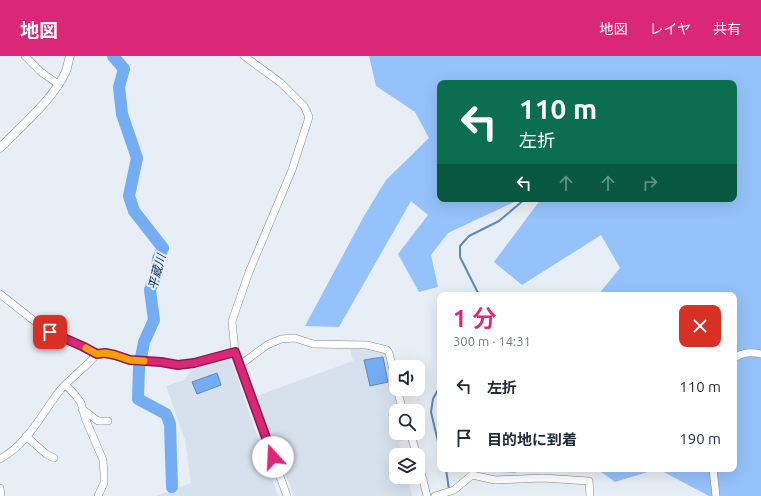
<!DOCTYPE html>
<html lang="ja">
<head>
<meta charset="utf-8">
<style>
	:root { --surface:#fff; --page:#f2f2f3; --text:#1f2937; --muted:#747a83; --accent:#db2777 }
	body { margin:0; font-family:Ubuntu,"Noto Sans JP",sans-serif; background:var(--page); color:var(--text); height:100vh; display:flex; flex-direction:column; font-size:15px; white-space:nowrap }
	* { box-sizing:border-box; margin:0 }
	p { font-size:13px; color:var(--muted) }
	.icon { flex:none; width:22px; height:22px; fill:none; stroke:currentColor; stroke-width:2; stroke-linecap:round; stroke-linejoin:round }
	.map { position:relative; flex:1; overflow:hidden }
	.details { position:absolute; left:437px; top:236px; width:300px; height:180px; display:flex; flex-direction:column; background:var(--surface); border-radius:8px; box-shadow:0 4px 16px #0002 }
	.details>* { flex:none }
	.top-card { position:absolute; left:437px; top:24px; width:300px; height:122px; border-radius:8px; box-shadow:0 4px 16px #0002; background:#0b6e4f; color:#fff; overflow:hidden }
	.fabs { position:absolute; left:389px; top:304px; display:grid; gap:8px }
	.fabs a { display:grid; place-items:center; width:36px; height:36px; border-radius:8px; background:var(--surface); box-shadow:0 4px 16px #0002; font-size:20px }
	.pin { position:absolute; display:grid; place-items:center; width:34px; height:34px; color:#fff; margin:-17px; border-radius:8px; box-shadow:0 2px 6px #0006 }
	.me { position:absolute; width:44px; margin:-22px; rotate:340deg; stroke-linejoin:round; filter:drop-shadow(0 0 3px #0008) }
	.turn { display:flex; align-items:center; gap:14px; height:84px; padding:0 16px; font-size:18px }
	.turn .icon { width:52px; height:52px; stroke-width:2.5 }
	.turn b { display:block; font-size:28px; line-height:34px }
	.lanes { display:flex; align-items:center; height:38px; padding:0 16px; background:#0003; justify-content:center; gap:20px; direction:ltr }
	.lanes .off { opacity:.35 }
	.round { display:grid; place-items:center; flex:none; width:42px; height:42px; border-radius:8px; background:var(--page) }
	.head { display:flex; align-items:center; justify-content:space-between; height:68px; padding:0 16px }
	h1 { font-size:24px; font-weight:600; line-height:30px; color:var(--accent) }
	ul { padding:0; list-style:none }
	li { display:flex; align-items:center; gap:12px; height:52px; padding:0 16px }
	li div { flex:1 }
	li b { display:block; font-size:15px }
	li em { font-style:normal }
	header { display:flex; align-items:center; gap:24px; box-sizing:border-box; height:56px; padding:0 20px; background:var(--accent); color:#fff }
	header strong { font-size:19px }
	nav { display:flex; gap:22px; margin-inline-start:auto; font-size:14px }
	.map>svg:first-child { display:block }
	.built { fill:#d7e1ee }
	.forest { fill:#95c2fa }
	.water { fill:#74adf1; stroke:#5f88b8 }
	.lines { fill:none; stroke-linecap:round; stroke-linejoin:round }
	.stream { stroke:#5f88b8; stroke-width:2 }
	.river { stroke:#74adf1; stroke-width:12 }
	.minor-casing { stroke:#84898f; stroke-width:8 }
	.major-casing { stroke:#84898f; stroke-width:9 }
	.minor { stroke:#fff; stroke-width:7 }
	.major { stroke:#fff; stroke-width:8 }
	.route-casing { stroke:#8e194d; stroke-width:10 }
	.route { stroke:#db2777; stroke-width:7 }
	.slow { stroke:#f59e0b; stroke-width:7 }
	.labels { text-anchor:middle; stroke-width:4; stroke-linejoin:round; paint-order:stroke }
	.water-label { font-size:12px; font-style:italic; fill:#07305a; stroke:#e8eef5 }
</style>
</head>
<body>
<header>
<strong>地図</strong>
<nav><a>地図</a><a>レイヤ</a><a>共有</a></nav>
</header>
<div class="map">
<svg width="761" height="440" viewBox="0 0 761 440">
	<rect width="100%" height="100%" fill="#e8eef5"/>
	<path class="built" d="M371,292L387,297L400,355H396V377H405L407,383L399,386L402,399H396V421H408L412,440H294L256,340L353,305L350,293Z
		M230,301L278,440H156L191,427L185,384L166,330L184,324L193,312Z"/>
	<path class="forest" d="M369,0H761V440H709L658,413L615,426L597,413H734V239H598L620,212L601,179L522,229L494,206L541,143H734V27H440V143H521L448,177L431,199L438,231L419,236L398,198L428,159L411,145L339,271L305,270L364,160L386,124L429,82L415,56L376,30Z
		M471,413H529L514,417Z"/>
	<path class="water" d="M383,301L388,326L370,330L364,304Z
		M217,317L221,329L197,338L192,326Z"/>
	<g class="lines">
		<path class="stream" d="M479,239L460,201V190L469,180L499,165L525,143
			M440,330L433,343L431,356L440,394
			M446,413L449,434"/>
		<path class="river" d="M113,0L124,13L119,31L122,58L137,102L129,140L134,155L163,192L158,203L157,216L150,234L154,264L144,286L139,312L138,343L166,358L170,368L172,431"/>
		<g class="minor-casing">
			<path id="minor" d="M25,0L41,16L58,28
				M244,0L281,27L304,50L309,61L292,114L249,216L232,265L235,296L287,440
				M0,238L33,264L50,276L97,298L105,297L115,299L130,304L161,306L178,309L195,307L235,296
				M734,302C743,296 751,296 761,298
				M240,309L267,289L281,283L295,282L313,288L367,289L387,294L389,297L396,326
				M66,329L76,340L81,347L85,362L103,404L104,417V427L98,440
				M397,333L403,355
				M82,353L98,365H108
				M410,377L417,399
				M26,380L46,398L54,402
				M0,403C28,388 42,357 61,333C72,321 86,311 97,298
				M418,404L427,440
				M713,413L716,440
				M0,432L1,440
				M435,440L454,434L472,419L495,424L543,422L589,425L590,440"/>
		</g>
		<g class="major-casing">
			<path id="major" d="M0,92C21,70 54,43 66,15C68,10 68,5 70,0"/>
		</g>
		<use href="#minor" class="minor"/>
		<use href="#major" class="major"/>
	</g>
	<g class="lines">
		<g class="route-casing">
			<path id="route" d="M50,276L82,290L97,298L105,297L115,299L130,304L161,306L178,309L194,307L235,296L273,401"/>
		</g>
		<use href="#route" class="route"/>
		<path class="slow" d="M86,292L97,298L105,297L115,299L130,304L144,305"/>
	</g>
	<g class="labels">
		<g class="water-label">
			<text transform="translate(157 216) rotate(-75)" y="4">平蔵川</text>
		</g>
	</g>
</svg>
<div class="fabs">
<a><svg class="icon" aria-label="sound" viewBox="0 0 24 24"><path d="M4 9h4l5-4v14l-5-4H4zM17 9q2 3 0 6"/></svg></a>
<a><svg class="icon" aria-label="search" viewBox="0 0 24 24"><circle cx="10" cy="10" r="6"/><path d="M15 15l6 6"/></svg></a>
<a><svg class="icon" aria-label="layers" viewBox="0 0 24 24"><path d="M12 4l9 5-9 5-9-5zM3 14l9 5 9-5"/></svg></a>
</div>
<div class="pin" style="left:50px;top:276px;background:#d93025"><svg class="icon" aria-label="arrive" viewBox="0 0 24 24"><path d="M6 21V4h12l-3 4 3 4H6"/></svg></div>
<svg class="me" style="left:273px;top:401px" viewBox="-20 -20 40 40"><circle r="19" fill="#fff"/><path d="M0-13L10 11 0 6-10 11z" fill="#db2777"/></svg>
<div class="top-card">
<div class="turn"><svg class="icon" aria-label="left" viewBox="0 0 24 24"><path d="M17 20v-9H6M10 6l-5 5 5 5"/></svg><div><b>110 m</b>左折</div></div>
<div class="lanes"><svg class="icon" aria-label="left" viewBox="0 0 24 24"><path d="M17 20v-9H6M10 6l-5 5 5 5"/></svg><svg class="icon off" aria-label="ahead" viewBox="0 0 24 24"><path d="M12 20V5M6 11l6-6 6 6"/></svg><svg class="icon off" aria-label="ahead" viewBox="0 0 24 24"><path d="M12 20V5M6 11l6-6 6 6"/></svg><svg class="icon off" aria-label="right" viewBox="0 0 24 24"><path d="M7 20v-9h11M14 6l5 5-5 5"/></svg></div>
</div>
<section class="details">
<div class="head"><div><h1>1 分</h1><p>300 m · 14:31</p></div><a class="round" style="background:#d93025;color:#fff"><svg class="icon" aria-label="close" viewBox="0 0 24 24"><path d="M6 6l12 12M18 6L6 18"/></svg></a></div>
<ul>
<li><svg class="icon" aria-label="left" viewBox="0 0 24 24"><path d="M17 20v-9H6M10 6l-5 5 5 5"/></svg><div><b>左折</b></div><em>110 m</em></li>
<li><svg class="icon" aria-label="arrive" viewBox="0 0 24 24"><path d="M6 21V4h12l-3 4 3 4H6"/></svg><div><b>目的地に到着</b></div><em>190 m</em></li>
</ul>
</section>
</div>
</body>
</html>
